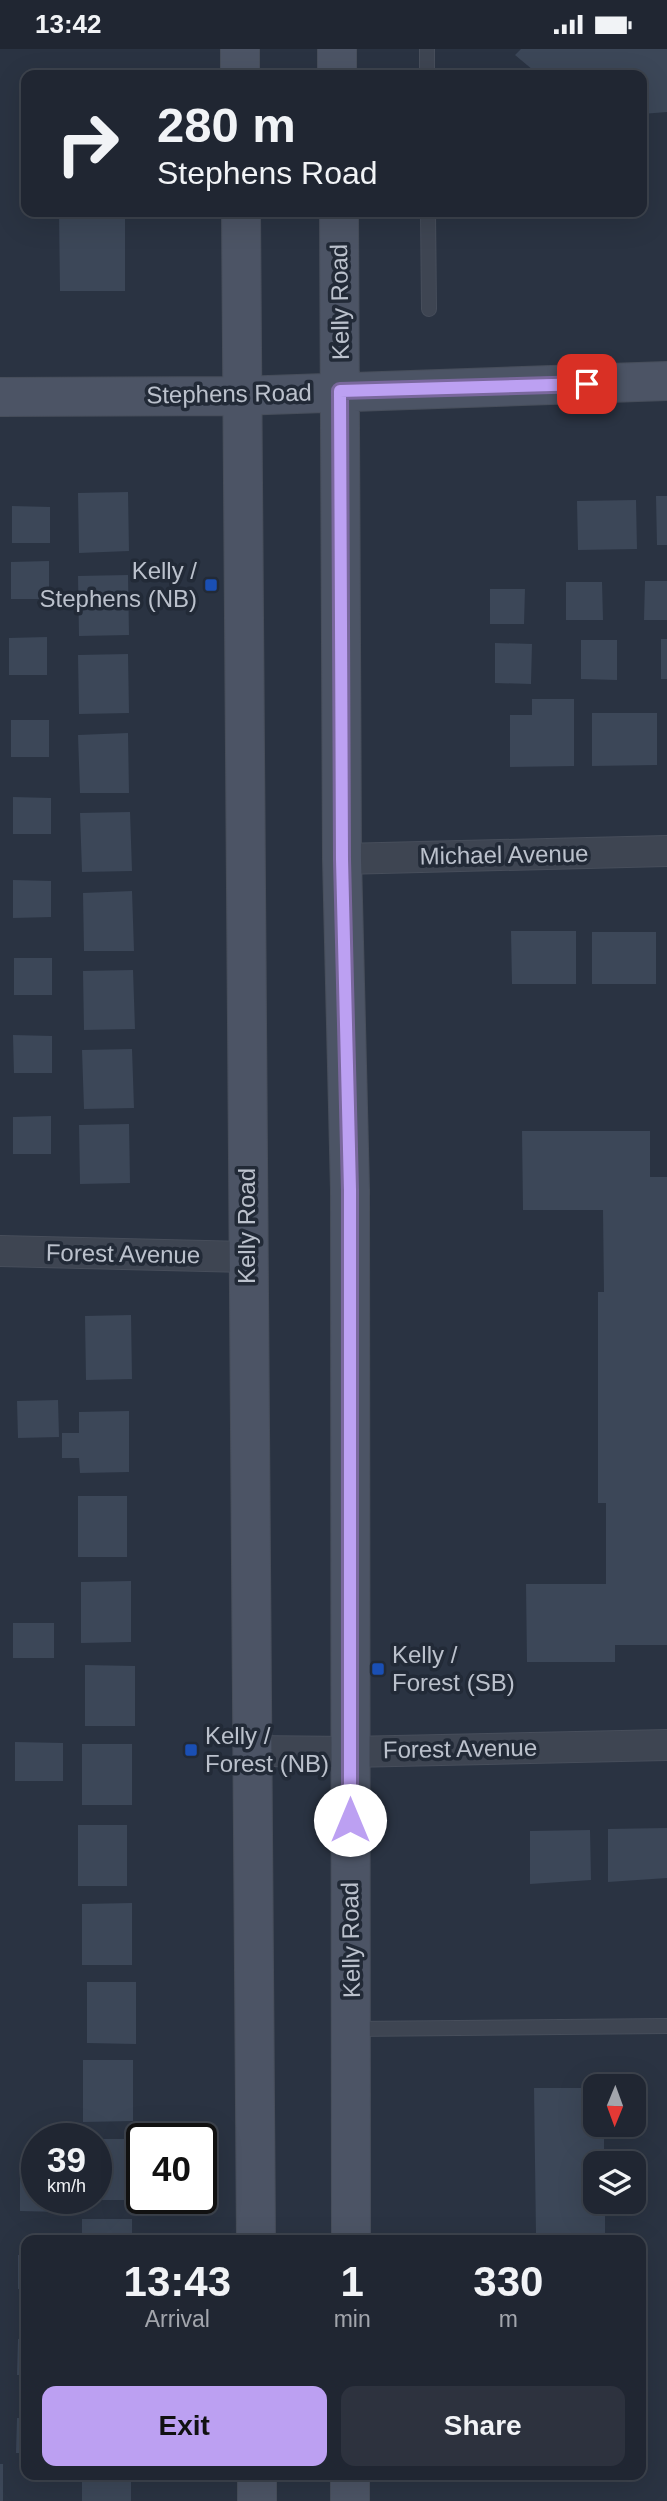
<!DOCTYPE html>
<html lang="en">
<head>
<meta charset="utf-8">
<style>
	:root { --surface:#202632; --page:#2d323e; --text:#f1f3f6; --muted:#a2a5ac; --line:#3d434d; --accent:#bca0f2 }
	body { margin:0; font-family:Helvetica,sans-serif; background:var(--page); color:var(--text); height:100vh; display:flex; flex-direction:column; font-size:26px; white-space:nowrap }
	* { box-sizing:border-box; margin:0 }
	p { font-size:23px; color:var(--muted) }
	.icon { flex:none; width:38px; height:38px; fill:none; stroke:currentColor; stroke-width:2; stroke-linecap:round; stroke-linejoin:round }
	.map { position:relative; flex:1; overflow:hidden }
	.drawer { position:absolute; left:21px; top:2186px; width:625px; height:245px; display:flex; flex-direction:column; background:var(--surface); border-radius:14px; box-shadow:0 7px 28px #0002,0 0 0 2px var(--line) }
	.drawer>* { flex:none }
	.guide { position:absolute; left:21px; top:21px; width:626px; height:147px; border-radius:14px; box-shadow:0 7px 28px #0002,0 0 0 2px var(--line); background:#202632; color:var(--text); overflow:hidden }
	.needle { width:46px; rotate:181deg }
	.buttons { position:absolute; left:583px; top:2025px; display:grid; gap:14px }
	.buttons a { display:grid; place-items:center; width:63px; height:63px; border-radius:14px; background:var(--surface); box-shadow:0 7px 28px #0002,0 0 0 2px var(--line); font-size:35px }
	.speed { position:absolute; left:21px; top:2074px; display:flex; gap:14px; font-size:35px; font-weight:700; text-align:center }
	.speed>* { display:grid; place-content:center; width:91px; height:91px; border-radius:50%; background:var(--surface); box-shadow:0 7px 28px #0002,0 0 0 2px var(--line); line-height:1 }
	.speed small { font-size:18px; font-weight:400 }
	.speed .limit { border:4px solid #111; border-radius:10px; background:#fff; color:#111 }
	.pin { position:absolute; display:grid; place-items:center; width:60px; height:60px; color:#fff; margin:-30px; border-radius:14px; box-shadow:0 4px 10px #0006 }
	.me { position:absolute; width:77px; margin:-38px; rotate:0deg; stroke-linejoin:round; filter:drop-shadow(0 0 5px #0008) }
	.turn { display:flex; align-items:center; gap:24px; height:147px; padding:0 21px; font-size:32px }
	.turn .icon { width:91px; height:91px; stroke-width:2.5 }
	.turn b { display:block; font-size:49px; line-height:60px }
	.eta { display:flex; justify-content:space-evenly; align-items:center; height:119px; text-align:center }
	.eta b { font-size:42px; font-weight:600; line-height:49px }
	.primary-button { display:flex; gap:14px; margin-top:auto; padding:14px 21px }
	.primary-button a { flex:1; height:80px; border-radius:14px; background:var(--accent); color:#111; font-size:28px; font-weight:600; line-height:80px; text-align:center }
	.primary-button a+a { background:var(--page); color:var(--text) }
	.status { display:flex; justify-content:space-between; align-items:center; height:49px; padding:0 35px; background:var(--surface); direction:ltr }
	.status svg { height:19px; fill:currentColor }
	.map>svg:first-child { display:block }
	.building { fill:#3c4758 }
	.lines { fill:none; stroke-linecap:round; stroke-linejoin:round }
	.lane-casing { stroke:#474e5b; stroke-width:16 }
	.street-casing { stroke:#474e5b; stroke-width:32 }
	.secondary-casing { stroke:#474e5b; stroke-width:40 }
	.lane { stroke:#3e4552; stroke-width:14 }
	.street { stroke:#3e4552; stroke-width:30 }
	.secondary { stroke:#4c5465; stroke-width:38 }
	.route-casing { stroke:#7a689d; stroke-width:18 }
	.route { stroke:#bca0f2; stroke-width:12 }
	.transit-dot { fill:#1a4fb4; stroke:#222a37; stroke-width:2.5 }
	.labels { text-anchor:middle; stroke-width:7; stroke-linejoin:round; paint-order:stroke }
	.street-label { font-size:24px; fill:#bbc1cc; stroke:#222a37 }
	.poi-label { font-size:24px; fill:#bbc1cc; stroke:#222a37; text-anchor:start }
</style>
</head>
<body>
<div class="status"><b>13:42</b><svg viewBox="0 0 49 12"><path d="M0 12V9h3v3zM5 12V6h3v6zM10 12V3h3v9zM15 12V0h3v12zM26 1h20v11H26zM47 4h2v5h-2z"/></svg></div>
<div class="map">
<svg width="667" height="2452" viewBox="0 0 667 2452">
	<rect width="100%" height="100%" fill="#2a3342"/>
	<path class="building" d="M521,0H667V63L642,65V26H539L515,6Z
		M59,163H125V242H60Z
		M128,443L129,502L79,504L78,444Z
		M656,447H667V496H657Z
		M636,451L637,500L578,501L577,452Z
		M12,457L50,458V494H12Z
		M49,512V550H11V513Z
		M128,526L129,586L79,587L78,527Z
		M645,532H667V571H644Z
		M566,533H602L603,571H566Z
		M490,540H525L524,575H490Z
		M47,588V626H9V589Z
		M661,590H667V630H661Z
		M581,591H617V631L581,630Z
		M495,594L532,595L531,635L495,634Z
		M128,605L129,664L79,665L78,606Z
		M532,650H574V717L510,718V666H532Z
		M592,664H657V716L592,717Z
		M11,671H49V708H11Z
		M128,684L129,744H80L78,686Z
		M13,748L51,749V785H13Z
		M130,763L132,822L82,823L80,764Z
		M13,831L51,832V868L13,869Z
		M132,842L134,902H84L83,844Z
		M511,882H576V935H512Z
		M592,883H656V935H592Z
		M14,909H52V946H14Z
		M133,921L135,980L84,981L83,922Z
		M13,986L52,987V1024H14Z
		M132,1000L134,1059L84,1060L82,1001Z
		M51,1067V1105H13V1068Z
		M129,1075L130,1134L80,1135L79,1076Z
		M522,1082H650V1128H667V1596H615V1613H527L526,1535H606V1454H598V1243H604L603,1161H523Z
		M131,1266L132,1330L86,1331L85,1267Z
		M58,1351L59,1388L18,1389L17,1352Z
		M129,1362V1423L80,1424L79,1409H62V1384H79V1363Z
		M78,1447H127V1508H78Z
		M131,1532V1593L81,1594V1533Z
		M13,1574H54V1609H13Z
		M85,1616L135,1617V1677H85Z
		M15,1693L63,1694V1732H15Z
		M82,1695H132V1756H82Z
		M78,1776H127V1837H78Z
		M667,1779V1829L608,1833V1780Z
		M590,1781L591,1831L530,1835V1782Z
		M132,1854V1916H82V1855Z
		M87,1933H136V1995L87,1994Z
		M83,2011H133V2072L83,2073Z
		M534,2039H595V2076H604V2114H595V2152H605V2185L536,2186Z
		M96,2090H130V2151H96Z
		M20,2127L37,2128V2149H61V2163L20,2162Z
		M82,2170H132V2191H82Z
		M18,2206H26V2240H18Z
		M18,2290H26V2326H17Z
		M17,2369H26V2404H16Z
		M0,2415H3V2452H0Z
		M82,2426H131V2452H82Z"/>
	<g class="lines">
		<g class="lane-casing">
			<path id="lane" d="M427,0V26
				M428,163L429,260
				M353,1980L667,1977"/>
		</g>
		<g class="street-casing">
			<path id="street" d="M342,810L667,802
				M0,1202L246,1208
				M253,1702L350,1703L667,1696"/>
		</g>
		<g class="secondary-casing">
			<path id="secondary" d="M240,0V26
				M337,0V26
				M241,163L256,2191
				M339,163L342,810L350,1141L351,2191
				M0,348L242,347L667,332
				M257,2426V2452
				M350,2452V2426"/>
		</g>
		<use href="#lane" class="lane"/>
		<use href="#street" class="street"/>
		<use href="#secondary" class="secondary"/>
	</g>
	<g class="lines">
		<g class="route-casing">
			<path id="route" d="M350,1771V1141L342,810L340,342L587,335"/>
		</g>
		<use href="#route" class="route"/>
	</g>
	<g class="transit-dot">
		<rect x="204" y="529" width="14" height="14" rx="3.5"/>
		<rect x="371" y="1613" width="14" height="14" rx="3.5"/>
		<rect x="184" y="1694" width="14" height="14" rx="3.5"/>
	</g>
	<g class="labels">
		<g class="street-label">
			<text transform="translate(340 253) rotate(-91)" y="8">Kelly Road</text>
			<text transform="translate(229 345) rotate(-1)" y="8">Stephens Road</text>
			<text transform="translate(504 806) rotate(-1)" y="8">Michael Avenue</text>
			<text transform="translate(247 1177) rotate(-90)" y="8">Kelly Road</text>
			<text transform="translate(123 1205) rotate(1)" y="8">Forest Avenue</text>
			<text transform="translate(460 1700) rotate(-1)" y="8">Forest Avenue</text>
			<text transform="translate(351 1891) rotate(-91)" y="8">Kelly Road</text>
		</g>
		<g class="poi-label">
			<text x="197" y="530" text-anchor="end">Kelly /<tspan x="197" dy="28">Stephens (NB)</tspan></text>
			<text x="392" y="1614">Kelly /<tspan x="392" dy="28">Forest (SB)</tspan></text>
			<text x="205" y="1695">Kelly /<tspan x="205" dy="28">Forest (NB)</tspan></text>
		</g>
	</g>
</svg>
<div class="buttons">
<a><svg class="needle" viewBox="-14 -14 28 28"><path d="M0-13l5 13h-10z" fill="#e53935"/><path d="M0 13l5-13h-10z" fill="#a2a5ac"/></svg></a>
<a><svg class="icon" aria-label="layers" viewBox="0 0 24 24"><path d="M12 4l9 5-9 5-9-5zM3 14l9 5 9-5"/></svg></a>
</div>
<div class="speed"><div>39<small>km/h</small></div><div class="limit">40</div></div>
<div class="pin" style="left:587px;top:335px;background:#d93025"><svg class="icon" aria-label="arrive" viewBox="0 0 24 24"><path d="M6 21V4h12l-3 4 3 4H6"/></svg></div>
<svg class="me" style="left:350px;top:1771px" viewBox="-20 -20 40 40"><circle r="19" fill="#fff"/><path d="M0-13L10 11 0 6-10 11z" fill="#bca0f2"/></svg>
<div class="guide">
<div class="turn"><svg class="icon" aria-label="right" viewBox="0 0 24 24"><path d="M7 20v-9h11M14 6l5 5-5 5"/></svg><div><b>280 m</b>Stephens Road</div></div>
</div>
<section class="drawer">
<div class="eta">
<div><b>13:43</b><p>Arrival</p></div>
<div><b>1</b><p>min</p></div>
<div><b>330</b><p>m</p></div>
</div>
<div class="primary-button"><a>Exit</a><a>Share</a></div>
</section>
</div>
</body>
</html>
